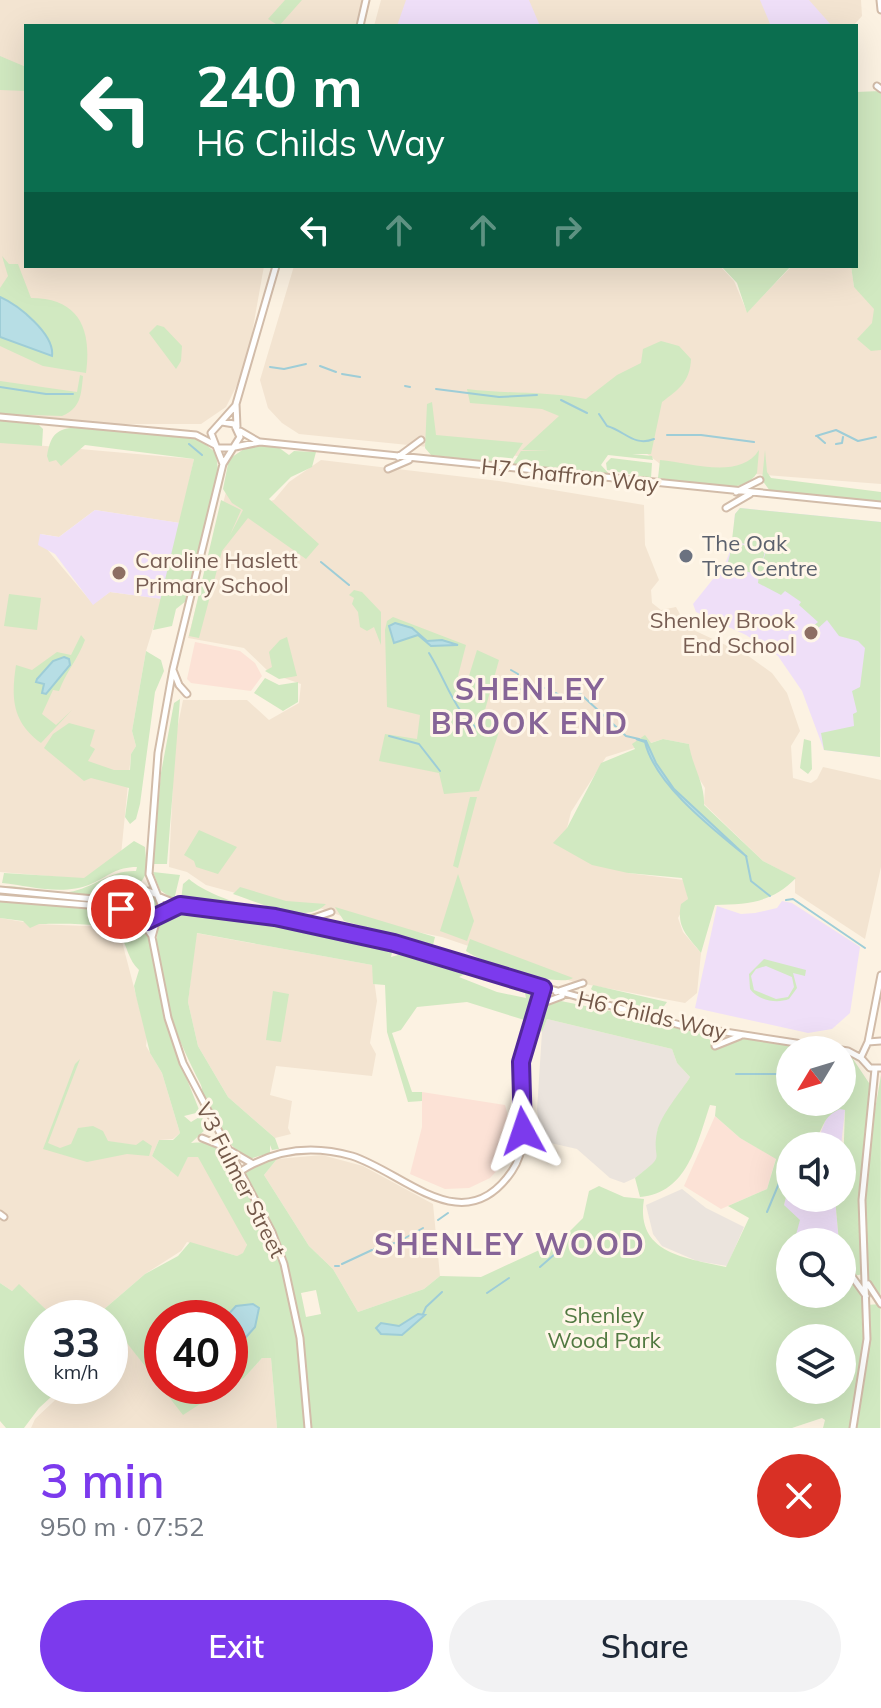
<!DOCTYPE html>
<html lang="en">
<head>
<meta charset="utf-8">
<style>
	:root { --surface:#fff; --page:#f2f2f3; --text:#1f2937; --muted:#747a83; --accent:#7c3aed }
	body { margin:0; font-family:Mulish,sans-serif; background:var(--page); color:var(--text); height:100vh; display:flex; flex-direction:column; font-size:30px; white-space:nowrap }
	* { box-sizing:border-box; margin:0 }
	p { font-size:26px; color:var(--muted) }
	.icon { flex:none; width:44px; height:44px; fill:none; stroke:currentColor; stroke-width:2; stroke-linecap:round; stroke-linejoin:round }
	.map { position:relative; height:1428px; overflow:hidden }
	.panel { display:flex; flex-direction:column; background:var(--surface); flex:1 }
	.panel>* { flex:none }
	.hud { position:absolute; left:24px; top:24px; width:834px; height:244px; border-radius:0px; box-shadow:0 8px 32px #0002; background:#0b6e4f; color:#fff; overflow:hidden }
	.needle { width:52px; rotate:232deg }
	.buttons { position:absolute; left:776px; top:1036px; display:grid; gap:16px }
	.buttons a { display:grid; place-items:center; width:80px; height:80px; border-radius:50%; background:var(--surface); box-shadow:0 8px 32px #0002; font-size:40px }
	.speed { position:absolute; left:24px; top:1300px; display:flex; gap:16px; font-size:40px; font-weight:700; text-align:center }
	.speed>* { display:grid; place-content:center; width:104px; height:104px; border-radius:50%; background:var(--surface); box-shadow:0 8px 32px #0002; line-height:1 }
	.speed small { font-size:20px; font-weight:400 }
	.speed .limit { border:12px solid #d22; background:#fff; color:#111 }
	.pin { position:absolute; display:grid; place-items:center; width:68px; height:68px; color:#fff; margin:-34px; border:4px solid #fff; border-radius:50%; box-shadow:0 2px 8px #0007 }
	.me { position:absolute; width:88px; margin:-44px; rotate:355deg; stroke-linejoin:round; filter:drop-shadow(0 0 6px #0008) }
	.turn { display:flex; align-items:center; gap:28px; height:168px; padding:0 40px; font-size:36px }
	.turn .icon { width:104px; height:104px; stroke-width:2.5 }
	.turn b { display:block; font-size:56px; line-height:68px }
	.lanes { display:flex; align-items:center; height:76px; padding:0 40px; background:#0003; justify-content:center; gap:40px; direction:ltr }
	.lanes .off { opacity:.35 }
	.round { display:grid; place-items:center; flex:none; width:84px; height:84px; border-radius:42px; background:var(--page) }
	.headline { display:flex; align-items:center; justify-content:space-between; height:136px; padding:0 40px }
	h1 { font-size:48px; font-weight:600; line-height:60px; color:var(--accent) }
	.button { display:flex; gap:16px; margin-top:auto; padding:16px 40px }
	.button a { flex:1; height:92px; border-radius:48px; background:var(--accent); color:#fff; font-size:32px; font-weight:600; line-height:92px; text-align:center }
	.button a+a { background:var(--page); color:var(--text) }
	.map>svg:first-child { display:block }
	.residential { fill:#f3e4d1 }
	.commercial { fill:#fce2d6 }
	.industrial { fill:#ebe4dd }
	.education { fill:#efdff8 }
	.green { fill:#d1e9c1; fill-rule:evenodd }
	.water { fill:#b7dee5; stroke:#9ecdd7; stroke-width:2 }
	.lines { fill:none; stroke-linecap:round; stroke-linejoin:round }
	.stream { stroke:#9ecdd7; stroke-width:2 }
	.secondary-casing { stroke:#d2bca9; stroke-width:9 }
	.secondary { stroke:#fff; stroke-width:5 }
	.route-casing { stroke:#51269a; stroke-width:20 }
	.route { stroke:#7c3aed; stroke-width:14 }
	.worship-dot { fill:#6b7280; stroke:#fff6e8; stroke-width:3 }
	.education-dot { fill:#8d6e63; stroke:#fff6e8; stroke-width:3 }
	.labels { text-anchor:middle; stroke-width:6; stroke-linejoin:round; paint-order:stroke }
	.street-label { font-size:22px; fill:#735849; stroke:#fff6e8 }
	.worship-label { font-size:22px; fill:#5b616d; stroke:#fff6e8; text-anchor:start }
	.education-label { font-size:22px; fill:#785e54; stroke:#fff6e8; text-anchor:start }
	.park-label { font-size:22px; fill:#517941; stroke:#fff6e8 }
	.district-label { font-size:30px; font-weight:bold; letter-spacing:2px; fill:#866497; stroke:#fff6e8 }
</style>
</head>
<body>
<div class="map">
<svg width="881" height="1428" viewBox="0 0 881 1428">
	<rect width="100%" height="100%" fill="#fcf2e2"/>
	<path class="residential" d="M0,0H366L360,26H26V266H264L246,367L226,407L201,424H98L0,417Z
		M381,0H861L862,16L853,26H374Z
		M294,266H720L734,281L747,312L792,266H851L854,287L881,309V484L664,467L646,453L606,449L588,463L299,434L282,423L268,408L260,380Z
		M0,442L194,459L180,523L95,510L59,537L41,534L46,548L93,604L110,592L162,599L146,651L132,731L136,746L131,754L121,855L85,879L0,872Z
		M321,460L499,481L644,505L645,545L659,580L651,590L652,603L661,610L676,607L687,627L747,655L772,673L787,693L800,731L791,746L793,778L811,783L817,779L823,767L881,780V867L865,939L795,893V878L763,861L704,804L705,788L692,767L689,744L663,739L606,757L571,812L567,828L628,873L684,880L688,899L678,918L683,932L701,953L697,993L685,1003L574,982L442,937L344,917L317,907L273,903L206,885L187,872L169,867L175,740L183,700H247L269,720L299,703L301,684L270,673L244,648L188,638L226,492L252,506L274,500L289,482Z
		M0,918L36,924L110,927L120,934L147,1037L146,1046L162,1073L180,1133L173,1139L159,1140L152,1156L177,1176L188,1157L198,1156L242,1231L247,1246L244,1253L237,1256L187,1242L181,1251L145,1274L102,1311L106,1318H55L19,1285L12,1291L0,1283Z
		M196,933L372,965L377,1001L370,1043L376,1054L372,1076L276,1066L270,1095L292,1101L288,1128L291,1134L275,1138L228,1097L198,1046L188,1002Z
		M322,1155L363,1166L433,1204L440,1276L424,1289L358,1312L333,1269L309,1246L264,1175L277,1159Z
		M125,1339L165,1394L215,1393L244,1378L262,1358H271L277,1428H31L35,1419L70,1386L88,1398L99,1386H110V1352Z"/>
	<path class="commercial" d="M195,642L240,651L255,663L262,676L251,691L191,683L187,679Z
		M422,1092L505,1105L512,1131L506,1161L490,1178L469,1188L445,1189L410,1174L422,1127Z
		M715,1116L740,1138L776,1158L767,1189L721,1209L684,1186Z"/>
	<path class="industrial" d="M547,1019L672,1049L677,1063L690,1077L657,1131L659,1155L655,1163L635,1178L624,1183L610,1178L577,1149L542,1141L537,1110L542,1032Z
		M682,1189L706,1208L744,1227L727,1266L697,1261L662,1246L653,1234L646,1205Z"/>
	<path class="education" d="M406,0H529L540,26H397Z
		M760,0H809L832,26H771Z
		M740,508L881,522L880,757L824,750L802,691L778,656L746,635L696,612L693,604L725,564L732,546L735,514Z
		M95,510L180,523L162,599L110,592L93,605L55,554L38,545L40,534L59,537Z
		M782,901L792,903L860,947L850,1013L832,1029L808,1033L695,1008L717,906L741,914L755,913L777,908Z
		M840,1108L845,1110L841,1146H805L820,1135L827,1116Z
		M790,1181V1198H835L839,1242H794L789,1213L784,1205Z"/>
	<path class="green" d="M285,0H302L279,26L268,19Z
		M0,56L26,67V91L0,90Z
		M881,91V350L871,351L857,339L872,323L874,309L854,287L851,266H856V92Z
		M2,256L9,264H18L31,298C79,298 92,329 86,373L43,366L0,346V288L8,276Z
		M721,266H791L747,313L737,283Z
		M157,325L164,327L182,346L181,361L176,369L149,333Z
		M661,341L679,346L691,359C690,382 679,389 662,402L651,454H632L652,456L653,460L608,455L601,465L610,475L513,464L521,451H549L522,450L559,416L542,409L470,403L467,389C507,394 546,391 586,399L617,375L641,363L643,349Z
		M80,375L83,376C81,395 81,408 62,416L0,414V381L77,392Z
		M432,402L436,435L523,443L509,464L431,455L425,448L427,404Z
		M0,420L37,423L43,429L42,446L0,443Z
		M82,427L199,439L216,453L218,470L186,601L176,609L172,626L153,630L194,459L85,445L61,466L56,460L49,462L47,456C51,432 58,428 82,427Z
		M260,445L278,447L289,455L294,451L316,452L312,467L291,477L269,499L319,544L306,559L248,518L222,551L199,638L189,636L221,500L241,510L230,535L243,510L232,503L223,489L229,459L247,447Z
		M759,450L757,473C741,500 684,481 658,478L660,460C691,463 740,480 759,450Z
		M765,450L767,472L771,478L881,492V502L770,491L762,480Z
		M611,458L652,463L651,478L607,470L606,463Z
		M740,508L881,522L880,757L824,750L821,733L854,726L853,714L857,712L852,691L860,687L865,648L858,641L839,636L827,620L815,631L812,627L818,622L799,605L801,602L785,591L781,595L758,583L759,575L727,566L733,542L765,551L762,564L766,551L732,540L735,514Z
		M354,590L362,592L381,612V645L374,627L367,631L360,627L358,612L352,604L354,598L349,595Z
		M9,594L41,598L37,630L4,626Z
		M393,617L466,645L458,676L468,679L477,650L499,660L483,717L502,723L479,791L444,794L439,773L379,761L385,734L417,739L420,715L387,707L385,630L387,621Z
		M81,635L85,640C78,659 66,672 59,691L53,690L42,714L56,725L72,710L41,743C12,722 11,698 16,665L32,670L57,652L71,655Z
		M287,637L297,676L279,679L265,671L272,667L269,652L280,640Z
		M146,651L161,660L164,671L155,692L140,804L136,819L130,824L125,817L129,788L91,778L84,781L44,748L53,734L69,723L95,730L90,746L95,749L88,761L114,770H130L131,754L136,746L132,731Z
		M265,678L279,685L298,682V702L283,711L254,693Z
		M180,699L167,864H153L161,773L174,703Z
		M645,735L651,743L663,739L689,744C692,766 705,783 704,805L763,861L796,878C771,903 749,904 715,905L701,953C688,936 676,928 681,904L688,899L682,878L628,873L592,865L553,843L567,828L601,763L635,749L632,744Z
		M804,739L811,741L812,769L808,774L800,768Z
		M470,797H477L458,868L453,866Z
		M199,830L237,847L218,874L196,867L194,861L184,855Z
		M134,841L145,847L147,871C142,884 133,892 120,896C98,902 26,890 0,887C20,883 47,896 69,892C94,888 110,870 136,871L137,867C116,867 109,876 91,884C63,896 30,886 2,883L4,873L84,878Z
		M153,872L180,875L174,900L160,890Z
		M458,874L474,921L467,941L440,931Z
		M189,879C215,902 294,922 326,911C320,916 309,918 302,918L181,900L183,884Z
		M240,887L286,901L326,904C305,926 258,902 233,894Z
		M0,892L126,901V907L0,894Z
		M135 905a11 11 0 1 1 22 0a11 11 0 1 1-22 0Z
		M0,898C44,903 125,897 150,938L172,1042L200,1112L184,1116L191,1122L201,1116L208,1127L191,1143C220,1141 226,1146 241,1171L273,1155L277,1159L264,1175L309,1246L333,1269L358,1312L424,1289L440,1276L481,1277L561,1240L583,1218L589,1191L599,1186L624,1197L644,1199C635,1254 686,1258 726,1267L749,1218L728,1206L767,1189L776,1159L740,1138L715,1116L716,1106L710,1105C697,1143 688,1193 640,1197L635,1178C669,1152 651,1163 657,1132C661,1114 681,1092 690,1077L677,1063L672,1049L547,1019L542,1032L537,1024L467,1002L417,1007L401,1030L392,1033L412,1092H422V1101L408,1102L387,1032L385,985L373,984L372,965L197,933L188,1002L198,1046L228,1097L275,1138L279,1149L272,1150L270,1145V1153L249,1159C227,1146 215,1124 204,1101C202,1095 203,1088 200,1083C178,1040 144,967 161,918L172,910L176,918L179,908L275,917L394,943L391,957L416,950L543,988L539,1005L561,1001L718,1033L716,1045L741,1036L810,1045L809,1050H790V1059L782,1057L790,1060V1102H842V1054L851,1056L873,1089L870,1117L873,1121L881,1075L880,1428H823L825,1420L822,1418L792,1428H308C304,1380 298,1274 274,1235L298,1340L305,1428H277L271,1358H262L244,1378L230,1385V1318H162V1386H228L183,1415L102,1311L145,1274L178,1256L190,1242L237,1256L243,1253L247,1245L198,1157H188L178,1177L152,1156L159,1140H173L180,1133L162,1073L150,1053L136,996L134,986L139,970C128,959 128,949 121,936C112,921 57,924 39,924L30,928L23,921L0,918ZM467,973L525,993L526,998L497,992L459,977ZM840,1109L845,1110L842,1198H835L839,1242H842V1294H790V1242H794L800,1220L784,1205L790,1181V1146C831,1146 812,1121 840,1109ZM865,1274L880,1304L867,1305V1297L852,1276ZM316,1290L321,1314L306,1317L301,1293ZM790,1338H842V1390H790Z
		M335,907L435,937L433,945L344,921Z
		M470,939L573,978C559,988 482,963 466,951Z
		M764,959L806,970L805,976L793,973L797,988L789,999C776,1004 758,1000 750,989L749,974ZM766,966L792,977L794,987L788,997L776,999L754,990L751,976L756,969Z
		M593,985L667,1002L662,1009H653L597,995L591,989Z
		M273,991L289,994L281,1042L266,1040Z
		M80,1059L48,1143L60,1148L71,1144L78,1128L93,1126L103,1131L108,1141L136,1145L143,1140L152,1146L149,1156L127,1154L87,1162L43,1149L75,1064Z
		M0,1283L12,1291L19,1284L55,1318H42V1386H63L39,1408L24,1428H6L0,1421Z"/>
	<path class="water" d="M0,297C18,305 55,334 52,356L0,337Z
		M395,623L412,628L427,641L442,640L458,645L431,646L418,635L394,643L389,626Z
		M64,657L69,659L70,665L46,694L42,693L44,684L36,682L37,679L53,661Z
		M636,739L646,741L656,763L674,789L747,857C714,830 655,785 645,742Z
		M253,1304L259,1308L255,1327L239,1345V1339L230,1330V1318H225L236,1306Z
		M418,1314L425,1315L402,1335L381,1334L376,1328L381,1323L399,1326Z"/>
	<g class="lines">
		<path class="stream" d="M320,366L336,372
			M270,367L284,369L306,364
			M342,374L360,377
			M405,386L410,387
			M0,387L46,394H73
			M436,389L499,397L537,395
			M561,400L587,413
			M599,414L607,426C625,431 634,447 654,439
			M667,435H701L754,442
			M816,436L836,430L858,441L876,437
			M817,436L825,443
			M189,444L202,455
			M836,444L842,443L843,437
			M321,562L349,585
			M429,653C448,683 455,719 489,736
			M511,670L518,674V689L532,690
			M574,688L626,736L639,739
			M535,689L545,688
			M556,693L567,700
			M389,736L419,744L440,771
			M746,856L751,881L770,896
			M786,900L793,899L865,948
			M736,1074H790
			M767,1212L782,1176
			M438,1220L448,1213
			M374,1249L398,1242L423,1228
			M342,1264L372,1250
			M335,1266H339
			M540,1267L563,1247
			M487,1293L509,1278
			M423,1314L426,1307L442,1292"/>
		<g class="secondary-casing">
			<path id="secondary" d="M880,0L881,10
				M360,26L366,0
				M877,86L881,89
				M0,417L196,435L215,445
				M237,427L236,404L276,266
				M240,431L259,442
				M235,447L260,442L881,505
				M218,448H233L240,437L234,424L222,422
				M233,448L223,464L173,669L158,753L149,874L161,904L152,937L168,1018L183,1063L272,1232L284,1264L300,1338L308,1428
				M398,457L421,440
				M223,464L211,433L236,405
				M388,469L409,460
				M736,492L760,480
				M726,508L750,494
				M173,670L179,685L187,694
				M0,890L115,901L137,894
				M160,897L180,905L327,927L680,1025L848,1051L861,1058L870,1068H881
				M0,898L113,907L144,920L156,917
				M160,913L179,906
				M134,914L132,905L137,894L148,891L155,894
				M140,919L152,936
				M305,921L331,912
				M556,992L583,983
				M538,1005L562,996
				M868,1042L881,975
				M715,1046L740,1036
				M861,1057L868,1042L881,1041
				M202,1138L227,1148
				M229,1150L253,1164
				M241,1171C275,1149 313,1145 352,1156C405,1173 464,1242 512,1171C534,1139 516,1099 521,1064C524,1037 536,1013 543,988
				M0,1214L4,1217
				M851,1275L866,1296
				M868,1284L881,1304
				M853,1428L867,1339L862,1200L875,1069"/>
		</g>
		<use href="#secondary" class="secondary"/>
	</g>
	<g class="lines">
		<g class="route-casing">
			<path id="route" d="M121,909L147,921L180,905L275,917L394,943L543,988L521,1062L523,1131"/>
		</g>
		<use href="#route" class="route"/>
	</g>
	<circle class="worship-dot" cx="686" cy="556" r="8"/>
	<g class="education-dot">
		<circle cx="119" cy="573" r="8"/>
		<circle cx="811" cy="633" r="8"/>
	</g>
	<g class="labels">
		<g class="street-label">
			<text transform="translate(570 475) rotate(6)" y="8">H7 Chaffron Way</text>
			<text transform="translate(652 1015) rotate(13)" y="8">H6 Childs Way</text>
			<text transform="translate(241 1180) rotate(63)" y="8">V3 Fulmer Street</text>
		</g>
		<g class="worship-label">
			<text x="702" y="551">The Oak<tspan x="702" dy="25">Tree Centre</tspan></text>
		</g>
		<g class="education-label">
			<text x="135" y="568">Caroline Haslett<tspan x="135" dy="25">Primary School</tspan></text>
			<text x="795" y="628" text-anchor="end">Shenley Brook<tspan x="795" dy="25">End School</tspan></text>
		</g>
		<g class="park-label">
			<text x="604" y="1323">Shenley<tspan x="604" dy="25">Wood Park</tspan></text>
		</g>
		<g class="district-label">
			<text x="530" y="700">SHENLEY<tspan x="530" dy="34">BROOK END</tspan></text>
			<text x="510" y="1255">SHENLEY WOOD</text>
		</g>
	</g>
</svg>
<div class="buttons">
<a><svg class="needle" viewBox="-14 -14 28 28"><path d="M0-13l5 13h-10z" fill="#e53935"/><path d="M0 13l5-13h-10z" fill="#747a83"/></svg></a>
<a><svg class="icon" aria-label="sound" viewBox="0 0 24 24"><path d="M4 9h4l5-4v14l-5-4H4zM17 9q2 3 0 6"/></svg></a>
<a><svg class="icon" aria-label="search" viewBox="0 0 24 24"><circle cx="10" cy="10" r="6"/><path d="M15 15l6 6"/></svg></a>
<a><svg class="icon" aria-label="layers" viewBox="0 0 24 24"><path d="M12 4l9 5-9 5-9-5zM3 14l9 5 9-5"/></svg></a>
</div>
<div class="speed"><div>33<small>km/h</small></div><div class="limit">40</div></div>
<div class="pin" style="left:121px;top:909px;background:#d93025"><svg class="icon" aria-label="arrive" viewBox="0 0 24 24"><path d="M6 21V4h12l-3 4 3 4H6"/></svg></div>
<svg class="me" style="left:523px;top:1131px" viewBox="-20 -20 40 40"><path d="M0-17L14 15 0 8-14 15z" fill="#7c3aed" stroke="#fff" stroke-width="4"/></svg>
<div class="hud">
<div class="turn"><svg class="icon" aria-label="left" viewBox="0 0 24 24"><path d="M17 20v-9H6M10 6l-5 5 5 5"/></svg><div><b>240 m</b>H6 Childs Way</div></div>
<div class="lanes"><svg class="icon" aria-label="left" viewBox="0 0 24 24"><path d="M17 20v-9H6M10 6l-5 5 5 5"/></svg><svg class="icon off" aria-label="ahead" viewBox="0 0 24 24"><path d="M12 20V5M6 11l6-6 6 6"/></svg><svg class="icon off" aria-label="ahead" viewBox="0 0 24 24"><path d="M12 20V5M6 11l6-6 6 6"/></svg><svg class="icon off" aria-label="right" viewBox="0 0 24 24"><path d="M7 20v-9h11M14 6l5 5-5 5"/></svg></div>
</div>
</div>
<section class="panel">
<div class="headline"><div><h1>3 min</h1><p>950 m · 07:52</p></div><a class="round" style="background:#d93025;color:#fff"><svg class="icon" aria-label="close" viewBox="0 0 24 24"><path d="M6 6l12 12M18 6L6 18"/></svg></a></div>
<div class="button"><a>Exit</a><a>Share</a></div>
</section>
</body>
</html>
